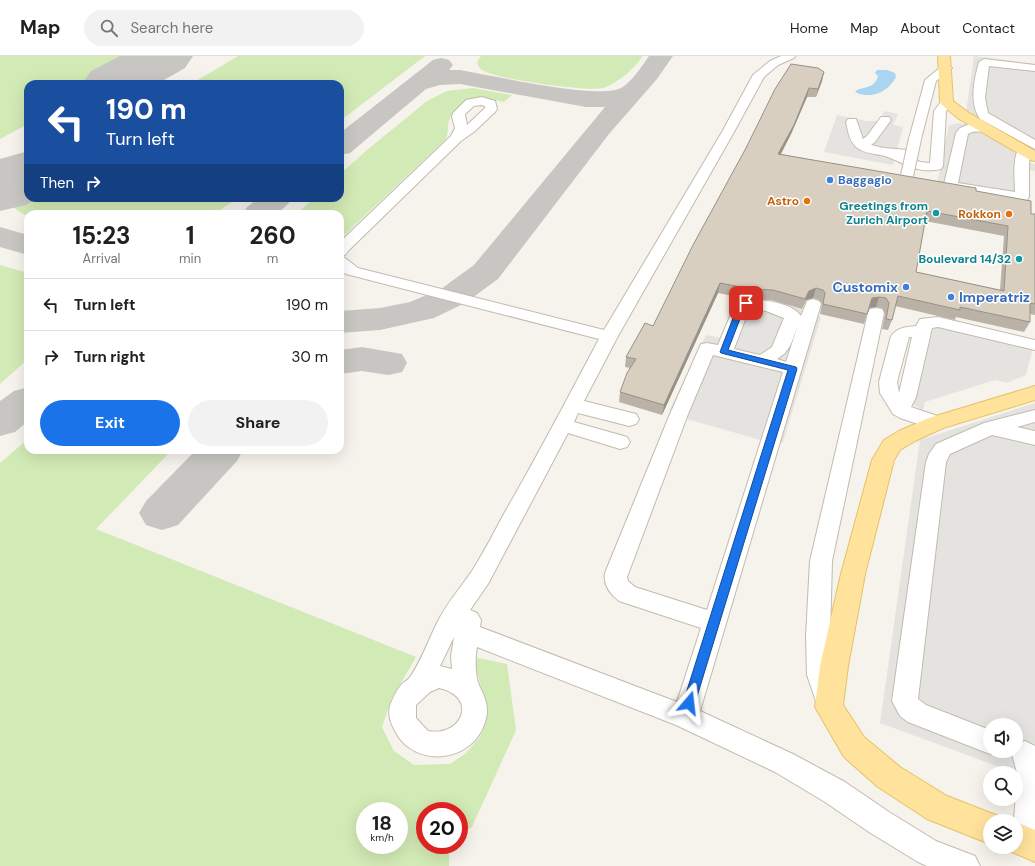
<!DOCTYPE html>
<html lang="en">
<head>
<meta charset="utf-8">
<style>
	:root { --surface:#fff; --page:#f2f2f2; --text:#202124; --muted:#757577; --line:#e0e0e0; --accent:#1a73e8 }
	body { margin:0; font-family:"DM Sans",sans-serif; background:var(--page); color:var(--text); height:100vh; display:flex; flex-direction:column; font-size:15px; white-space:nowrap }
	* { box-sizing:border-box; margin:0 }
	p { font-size:13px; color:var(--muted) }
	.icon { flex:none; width:22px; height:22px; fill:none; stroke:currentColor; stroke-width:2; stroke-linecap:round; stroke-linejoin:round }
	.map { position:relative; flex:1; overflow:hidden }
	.sheet { position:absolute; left:24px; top:154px; width:320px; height:244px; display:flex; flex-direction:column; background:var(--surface); border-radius:12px; box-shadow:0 4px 16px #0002 }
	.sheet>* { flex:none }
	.banner { position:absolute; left:24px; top:24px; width:320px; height:122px; border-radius:12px; box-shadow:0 4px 16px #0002; background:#1a4fa0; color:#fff; overflow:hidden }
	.tools { position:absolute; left:983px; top:662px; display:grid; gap:8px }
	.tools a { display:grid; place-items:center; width:40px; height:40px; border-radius:50%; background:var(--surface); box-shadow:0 4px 16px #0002; font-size:20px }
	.speed { position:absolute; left:356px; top:746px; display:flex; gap:8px; font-size:20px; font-weight:700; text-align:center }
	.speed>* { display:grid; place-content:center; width:52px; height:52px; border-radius:50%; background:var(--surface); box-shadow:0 4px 16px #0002; line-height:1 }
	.speed small { font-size:10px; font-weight:400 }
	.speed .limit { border:6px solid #d22; background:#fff; color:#111 }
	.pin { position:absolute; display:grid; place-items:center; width:34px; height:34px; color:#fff; margin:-17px; border-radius:8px; box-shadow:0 2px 6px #0006 }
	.me { position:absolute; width:44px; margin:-22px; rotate:17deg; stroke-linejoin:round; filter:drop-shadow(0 0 3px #0008) }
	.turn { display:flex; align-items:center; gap:14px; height:84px; padding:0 16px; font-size:18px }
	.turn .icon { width:52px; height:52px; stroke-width:2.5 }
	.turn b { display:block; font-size:28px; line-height:34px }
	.then { display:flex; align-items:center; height:38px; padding:0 16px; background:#0003; gap:8px; font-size:15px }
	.eta { display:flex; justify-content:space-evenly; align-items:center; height:68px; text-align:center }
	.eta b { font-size:24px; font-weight:700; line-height:28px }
	.button { display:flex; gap:8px; margin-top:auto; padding:8px 16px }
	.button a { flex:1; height:46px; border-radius:24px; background:var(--accent); color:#fff; font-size:16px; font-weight:700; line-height:46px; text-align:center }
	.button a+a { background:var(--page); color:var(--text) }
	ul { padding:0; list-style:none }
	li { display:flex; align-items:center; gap:12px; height:52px; padding:0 16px; border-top:1px solid var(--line) }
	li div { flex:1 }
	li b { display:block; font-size:15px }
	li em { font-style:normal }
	header { display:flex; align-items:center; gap:24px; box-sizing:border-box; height:56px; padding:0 20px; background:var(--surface); border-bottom:1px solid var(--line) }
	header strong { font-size:19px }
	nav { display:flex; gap:22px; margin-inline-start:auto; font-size:14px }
	.search { width:280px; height:36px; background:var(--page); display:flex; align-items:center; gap:10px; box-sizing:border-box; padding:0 14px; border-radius:22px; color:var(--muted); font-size:15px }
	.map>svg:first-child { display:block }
	.green { fill:#d2eab5; fill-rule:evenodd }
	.parking { fill:#e5e3e0; fill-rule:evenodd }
	.water { fill:#a9d4f2 }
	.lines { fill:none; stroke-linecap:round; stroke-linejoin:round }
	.taxiway { fill:#c8c6c3; fill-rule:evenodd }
	.runway { fill:#c8c6c3; fill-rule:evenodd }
	.minor-casing { stroke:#c2bbae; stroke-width:2 }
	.major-casing { stroke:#e6c16a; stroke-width:2 }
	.minor { fill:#fff; fill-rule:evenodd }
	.major { fill:#ffe39c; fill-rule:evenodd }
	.minor-bridge-casing { stroke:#c2bbae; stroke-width:14; stroke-linecap:butt }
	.minor-bridge { stroke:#fff; stroke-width:12 }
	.wall { fill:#bab2a6; fill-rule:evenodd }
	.shaded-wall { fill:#979187 }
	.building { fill:#d8cfc1; stroke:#979187; fill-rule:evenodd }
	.route { fill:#1a73e8; stroke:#114b97 }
	.shop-dot { fill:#3f7fe0; stroke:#fff; stroke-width:1.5 }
	.food-dot { fill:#e8710a; stroke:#fff; stroke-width:1.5 }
	.culture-dot { fill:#0f9aa8; stroke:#fff; stroke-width:1.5 }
	.labels { text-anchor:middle; stroke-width:3; stroke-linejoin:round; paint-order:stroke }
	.far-shop-label { font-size:12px; font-weight:bold; fill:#366cbe; stroke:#fff; text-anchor:start }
	.far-food-label { font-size:12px; font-weight:bold; fill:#c56008; stroke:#fff; text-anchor:end }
	.far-culture-label { font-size:12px; font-weight:bold; fill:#0d838f; stroke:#fff; text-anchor:end }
	.shop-label { font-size:14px; font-weight:bold; fill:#366cbe; stroke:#fff; text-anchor:end }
</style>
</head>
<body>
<header>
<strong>Map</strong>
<div class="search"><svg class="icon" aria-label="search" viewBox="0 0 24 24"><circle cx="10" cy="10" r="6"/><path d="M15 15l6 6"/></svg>Search here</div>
<nav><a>Home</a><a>Map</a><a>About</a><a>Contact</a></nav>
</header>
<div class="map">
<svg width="1035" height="810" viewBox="0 0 1035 810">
	<rect width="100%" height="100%" fill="#f6f3ec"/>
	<path class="green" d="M0,0H153L101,28H28V68L0,83Z
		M238,0H425L340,65V28H191Z
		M481,0H643C635,12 618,27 603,32C586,36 495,23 482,14C479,12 478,10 477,6Z
		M473,32L512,39L504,46C487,43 475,37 461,50C457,54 452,57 450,62C447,68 449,76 446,83L340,183V158H296L314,142H340V118L367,94L427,45L447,35Z
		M28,125V142H238L214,158H28V160C20,157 15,154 11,147L17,134Z
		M0,209L28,217V303L0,328Z
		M28,383V394H172L96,473L416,601L391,644L382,671L394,695L414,709L450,708L465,698L480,681L486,665L482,633L474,607L478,602L507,608L516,674L472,771L459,779V755H425V789H451L449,796V810H0V407ZM365,755H399V789H365Z"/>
	<path class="parking" d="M974,0L1035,8V97L966,57Z
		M884,55L898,58L893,69L903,71L893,109L824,96L837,59L867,65H879Z
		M961,67L972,70L1035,109V115L1028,114L1026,152L936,133L949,69Z
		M741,240L815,256L821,261L783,386L778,389L673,359L670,353L706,279L722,282L739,242Z
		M941,270L1033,292L1026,319L1007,327L995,324L925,346L923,354L912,348L934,271Z
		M1035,347V724L880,667L920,384ZM990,669H1016V695H990Z"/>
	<path class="water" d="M877,14H887L895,17L896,21C889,35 873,43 857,37L855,35C865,30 874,33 878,20L875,17Z"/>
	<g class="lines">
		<path class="taxiway" d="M649,0H673L657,23L609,78L498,223L465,247L434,262L380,274L340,277V255L380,252L410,246L441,233L474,209L605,51H586L460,28L440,29L426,33L350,97L340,99V77L433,4L441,2L449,4L453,9L449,14H460C490,19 598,44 621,32C630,28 643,9 649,0Z
			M259,142H292L288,148L277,158H243L247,151Z
			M0,171L28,179V199L0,191Z
			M362,291L402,298L407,307L402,316L388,319L362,315L340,318V294Z
			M28,331V365L15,376L0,380V345L14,335Z
			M196,394H243L237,405L178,469L162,474L146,469L139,457L146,445Z"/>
		<path class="runway" d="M120,0H193L185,12L157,28H82L91,15Z
			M28,95V142H37L26,149L0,155V103Z"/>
		<g class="minor-casing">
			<path id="minor" d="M781,0H795L794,2L778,9L764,21L734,76L618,280L584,345L636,358L639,363L636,368L629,370L578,357L574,366L627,381L630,386L627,391L620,393L568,377L488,528L470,554L477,557L481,564L480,571L677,646L701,572L619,545C610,538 603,528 605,517L670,358L701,288L707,287L718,289L736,246C752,241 791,245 801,260L807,245L813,243L819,245L821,248L700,655L793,698L845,726L889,756L936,785L975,800L980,810H927L918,806L869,776L825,746L775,716L676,669L477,591C475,601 475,620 479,629C485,642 490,651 485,666C473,707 414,713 395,675C390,666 387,656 391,647C394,640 397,633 403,627C405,625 408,624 410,621C422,604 429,582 439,563C448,546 461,531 472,515C484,496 494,476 505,456C538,399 568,341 599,283L346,218L340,214V186L451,80L455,72L452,61L453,57L466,44L482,41L495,45L497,53L495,56L475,75L461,85L349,194L345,199L340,200L345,202L358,212L604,274L722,76L753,19L770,5ZM481,49L485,50V52L467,69L465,58L474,50ZM749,253L766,255L784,262L772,291L760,299L734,293ZM798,269L786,306L777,303C791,295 792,284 798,269ZM713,299L783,316L707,554L635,531L628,525L627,521L688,358ZM454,581L451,600L452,613L440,610ZM439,632C479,641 462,681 428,675L416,662V649L430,636Z
				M984,3L1035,9V15L989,10L985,42L988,57L1035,84V93L980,63C969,47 974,24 979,6Z
				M946,9L952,12L936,25L921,83L919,86H911L909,83L925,24L942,10Z
				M947,42L951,43L953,46L946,55L943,110L941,113C918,118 908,109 888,101C878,97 866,99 856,91C849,84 848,75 846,66L848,63H856L863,83L867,80L881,61H889L891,64L875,86L871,89L884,92L908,94L910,97L906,100L920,106L930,107L934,55L943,43Z
				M970,68L990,70L992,73L990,76C983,77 975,73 968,78L958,127L1015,136C1015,124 1012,103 1019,92H1029L1030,95L1029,109V141L1027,144H1006L953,134L948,133L944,128L956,77L960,72Z
				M876,252L882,253L884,257L832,505L830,580L831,619L840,643L836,651L827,655L818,651L807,619L806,580L810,505L868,257L870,253Z
				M938,261L1035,284V294L938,271L932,272L916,341L911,351L943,362L946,367L943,372L936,374L900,362L893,358L880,337L879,326L891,280C898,271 906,271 916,270L920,263ZM909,281H912L899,337L897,326Z
				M1035,354V366L1017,371L1035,375V389L992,379L950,398L946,406L918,643L926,649L990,674V695H999L990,698L908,666L900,660L892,645L926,406L929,398L936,388L984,367Z
				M1025,685L1035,690V788L1016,796L1005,791H1016V765H1014L1017,717L1012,698L1013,695H1016V689Z"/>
		</g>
		<g class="major-casing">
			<path id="major" d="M938,0H950L953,45L969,57L1035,95V105L1030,104L959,63L942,49L940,46Z
				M1035,330V344L943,372L915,385L900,394L894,404L865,518L848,610L843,649L864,681L900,711L947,740L1001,761L1003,765H990V788L927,763L878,731L844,701L815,651L820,610L841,518L872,404L884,384L899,375L929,362Z
				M1016,766L1035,774V806L1005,793L1004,791H1016Z"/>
		</g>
		<use href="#minor" class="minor"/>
		<use href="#major" class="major"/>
		<g class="minor-bridge-casing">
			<path id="minor-bridge" d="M907,120L915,83"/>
		</g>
		<use href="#minor-bridge" class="minor-bridge"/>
	</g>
	<path class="wall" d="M824,16L822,25L816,41H807L791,78L781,98L976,135L1031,158H1035V259L1030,258V266L1024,276L956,261L955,264L895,250L892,264L888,274L882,273L885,257L882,252L876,251L869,252L864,268L820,258L822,247L819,244L813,242L806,244L802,253L771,244L749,243L718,237L662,359L619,346L620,336L630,312L625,311L626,301L653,270L746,92ZM925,165L1004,180L1000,234L916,216Z"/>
	<path class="shaded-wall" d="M824,16L822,25L816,41L818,33Z
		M809,32L807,41L791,78L776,107L778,98Z
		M720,227L718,237L662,359L664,349Z
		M816,232L813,242L806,244L802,253L809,235Z
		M879,241L876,251L869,252L872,242Z"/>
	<path class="building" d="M791,8L818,12L824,16L818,33L809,32L794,69L778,98L976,132V135L1031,145V158H1035V248L1030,247V266L960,251V254L898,240L892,264L886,263L889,247L886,242L879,241L872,242L867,258L823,248L825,237L823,234L816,232L809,235L805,243L773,234L751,233L720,227L664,349L620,336L627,317L636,303L626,301L645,267L653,270L693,189L746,92L775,33ZM927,155L1008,170L1004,235L916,216Z"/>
	<path class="route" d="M746,245L750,247L745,250L728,294L796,311L797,313L695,647L693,651L689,652L685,651L683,647L788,314L721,297L720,296L738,249Z"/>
	<g class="shop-dot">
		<circle cx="830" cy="124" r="4"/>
		<circle cx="906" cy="231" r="4"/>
		<circle cx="951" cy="241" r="4"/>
	</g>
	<g class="food-dot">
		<circle cx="807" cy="145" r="4"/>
		<circle cx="1009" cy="158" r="4"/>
	</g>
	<g class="culture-dot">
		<circle cx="936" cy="157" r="4"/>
		<circle cx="1019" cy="203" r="4"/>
	</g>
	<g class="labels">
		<g class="far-shop-label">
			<text x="838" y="128">Baggagio</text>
		</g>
		<g class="far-food-label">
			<text x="799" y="149">Astro</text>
			<text x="1001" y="162">Rokkon</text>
		</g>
		<g class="far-culture-label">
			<text x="928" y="154">Greetings from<tspan x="928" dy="14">Zurich Airport</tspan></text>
			<text x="1011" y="207">Boulevard 14/32</text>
		</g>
		<g class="shop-label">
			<text x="898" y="236">Customix</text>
			<text x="959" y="246" text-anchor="start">Imperatriz</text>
		</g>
	</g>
</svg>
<div class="tools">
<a><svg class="icon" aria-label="sound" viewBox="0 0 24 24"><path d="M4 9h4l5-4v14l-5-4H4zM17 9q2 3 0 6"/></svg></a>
<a><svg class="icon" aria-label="search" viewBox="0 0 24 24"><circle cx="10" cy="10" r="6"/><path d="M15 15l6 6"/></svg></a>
<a><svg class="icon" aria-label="layers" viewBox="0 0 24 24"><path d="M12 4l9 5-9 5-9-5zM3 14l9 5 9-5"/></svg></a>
</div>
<div class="speed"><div>18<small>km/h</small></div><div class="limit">20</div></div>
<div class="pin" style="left:746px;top:247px;background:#d93025"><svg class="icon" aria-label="arrive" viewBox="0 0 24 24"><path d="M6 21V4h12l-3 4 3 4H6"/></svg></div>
<svg class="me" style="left:689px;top:647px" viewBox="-20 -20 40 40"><path d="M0-17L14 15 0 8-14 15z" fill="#1a73e8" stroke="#fff" stroke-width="4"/></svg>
<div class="banner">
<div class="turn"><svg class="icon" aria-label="left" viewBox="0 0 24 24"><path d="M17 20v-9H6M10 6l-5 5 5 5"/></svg><div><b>190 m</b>Turn left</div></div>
<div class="then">Then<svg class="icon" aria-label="right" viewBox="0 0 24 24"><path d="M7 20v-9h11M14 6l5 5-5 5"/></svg></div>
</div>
<section class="sheet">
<div class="eta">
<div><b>15:23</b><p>Arrival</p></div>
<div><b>1</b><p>min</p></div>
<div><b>260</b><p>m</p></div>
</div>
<ul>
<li><svg class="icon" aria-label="left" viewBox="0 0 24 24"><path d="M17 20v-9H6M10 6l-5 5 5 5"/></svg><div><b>Turn left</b></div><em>190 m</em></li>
<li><svg class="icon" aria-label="right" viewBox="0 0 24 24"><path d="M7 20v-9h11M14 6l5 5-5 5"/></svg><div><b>Turn right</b></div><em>30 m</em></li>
</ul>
<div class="button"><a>Exit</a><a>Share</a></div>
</section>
</div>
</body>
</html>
